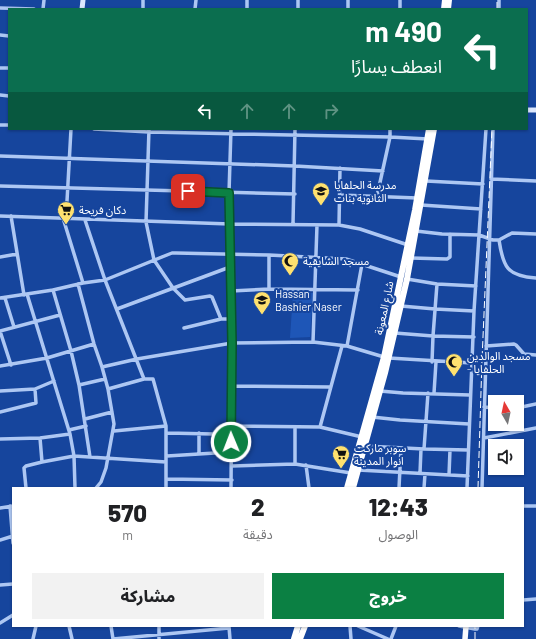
<!DOCTYPE html>
<html lang="ar">
<head>
<meta charset="utf-8">
<style>
	:root { --surface:#fff; --page:#f2f2f2; --text:#202124; --muted:#757577; --accent:#0b8043 }
	body { margin:0; font-family:Barlow,"Noto Sans Arabic",sans-serif; background:var(--page); color:var(--text); direction:rtl; height:100vh; display:flex; flex-direction:column; font-size:15px; white-space:nowrap }
	* { box-sizing:border-box; margin:0 }
	p { font-size:13px; color:var(--muted) }
	.icon { flex:none; width:22px; height:22px; fill:none; stroke:currentColor; stroke-width:2; stroke-linecap:round; stroke-linejoin:round }
	.map { position:relative; flex:1; overflow:hidden; direction:ltr }
	.side { position:absolute; left:12px; top:487px; width:512px; height:140px; display:flex; flex-direction:column; background:var(--surface); border-radius:0px; box-shadow:0 1px 3px #0004; direction:rtl }
	.side>* { flex:none }
	.banner { position:absolute; left:8px; top:8px; width:520px; height:122px; border-radius:0px; box-shadow:0 1px 3px #0004; direction:rtl; background:#0b6e4f; color:#fff; overflow:hidden }
	.needle { width:26px; rotate:351deg }
	.tools { position:absolute; left:488px; top:395px; display:grid; gap:8px }
	.tools a { display:grid; place-items:center; width:36px; height:36px; border-radius:0px; background:var(--surface); box-shadow:0 1px 3px #0004; font-size:20px }
	.pin { position:absolute; display:grid; place-items:center; width:34px; height:34px; color:#fff; margin:-17px; border-radius:8px; box-shadow:0 2px 6px #0006 }
	.me { position:absolute; width:44px; margin:-22px; rotate:359deg; stroke-linejoin:round; filter:drop-shadow(0 0 3px #0008) }
	.turn { display:flex; align-items:center; gap:14px; height:84px; padding:0 20px; font-size:18px }
	.turn .icon { width:52px; height:52px; stroke-width:2.5 }
	.turn b { display:block; font-size:28px; line-height:34px }
	.lanes { display:flex; align-items:center; height:38px; padding:0 20px; background:#0003; justify-content:center; gap:20px; direction:ltr }
	.lanes .off { opacity:.35 }
	.eta { display:flex; justify-content:space-evenly; align-items:center; height:68px; text-align:center }
	.eta b { font-size:24px; font-weight:800; line-height:28px }
	.button { display:flex; gap:8px; margin-top:auto; padding:8px 20px }
	.button a { flex:1; height:46px; border-radius:0px; background:var(--accent); color:#fff; font-size:16px; font-weight:800; line-height:46px; text-align:center }
	.button a+a { background:var(--page); color:var(--text) }
	.map>svg:first-child { display:block }
	.green { fill:#1e56b7 }
	.lines { fill:none; stroke-linecap:round; stroke-linejoin:round }
	.street { stroke:#adc7f3; stroke-width:3.5 }
	.secondary { stroke:#dce7fd; stroke-width:5 }
	.primary { stroke:#f9fbff; stroke-width:5.5 }
	.highway { stroke:#fff; stroke-width:6 }
	.rail { stroke:#fff; stroke-width:1; stroke-dasharray:7 3; stroke-linecap:butt }
	.route-casing { stroke:#07532c; stroke-width:10 }
	.route { stroke:#0b8043; stroke-width:7 }
	.labels { text-anchor:middle; stroke-width:4; stroke-linejoin:round; paint-order:stroke }
	.poi-label { font-size:11px; fill:#fff; stroke:#16459d; text-anchor:start }
	.street-label { font-size:11px; fill:#fff; stroke:#16459d }
</style>
</head>
<body>
<div class="map">
<svg width="536" height="639" viewBox="0 0 536 639">
	<rect width="100%" height="100%" fill="#16459d"/>
	<path class="green" d="M293,293H313L310,337L290,338Z"/>
	<g class="lines">
		<path class="street" d="M0,8L34,9
			M43,9L44,0
			M143,9V0
			M195,9L196,0
			M247,9V0
			M298,9V0
			M348,9V0
			M400,9V0
			M499,9V0
			M0,35L9,36
			M0,68H9
			M0,95L9,96
			M0,125H9
			M94,129L149,132L390,137L428,139
			M149,129L146,222L154,260L173,288L185,300L210,296L212,297L221,319
			M231,129L229,193L232,343L231,488
			M0,156L295,166L383,171
			M491,179L536,181
			M426,181L483,184
			M0,186L295,194
			M340,195L417,198
			M377,196L390,137V129
			M421,205L481,209
			M0,216L230,224L339,225L360,229L408,245
			M11,216L24,295
			M63,218L83,283
			M66,219L71,129
			M85,220L105,280L144,379
			M293,224L295,129
			M339,225L340,168
			M416,231L442,234L479,235L493,240H499L512,233L536,234
			M499,240C503,267 507,276 536,278
			M0,257L17,254
			M411,258L447,259L450,257V234
			M407,279L437,284L476,286
			M78,284L94,344L102,367L108,389L114,424L106,468L101,482L96,488
			M437,284L433,336L474,337
			M269,289V255
			M53,290L71,351L79,385L90,457
			M231,291L269,289L358,290
			M27,294L70,434L74,456L75,488
			M0,298L53,290L83,283L105,280L172,253H176L269,255L346,259L401,277
			M5,298L14,327
			M401,306L435,309L474,311
			M117,309L230,267
			M184,328L221,319H231
			M0,331L60,315
			M0,331L11,365
			M395,333L433,336L432,362
			M313,342L317,225
			M347,346L362,264
			M486,346L514,344L516,345L524,354L536,355
			M389,358L472,363
			M0,366L47,358L94,344
			M102,367L137,359L232,343L313,342L347,346L384,357
			M79,385L105,379
			M232,386L330,387
			M108,389L144,379H153L166,426V488
			M0,391L35,389L54,381
			M380,391L403,393L470,395
			M434,393L436,362
			M484,407L495,408
			M517,408L536,404
			M0,412L36,403L35,389
			M372,417L400,420L469,424
			M85,419L112,412
			M231,426L320,427L362,437
			M320,427L342,346
			M69,430L86,426
			M114,431L166,426
			M167,433L213,434L231,431
			M199,433V453
			M40,438L42,462
			M484,438L536,428
			M0,439L40,438L70,434
			M365,446L424,449L468,450
			M424,449L428,393
			M167,456L231,452
			M295,464V427
			M306,465L309,488
			M232,466L295,464L351,473
			M358,470L468,476
			M420,473L421,449
			M449,475L450,450
			M166,479L232,480
			M26,488L24,468L26,466L42,462L74,456L166,462
			M399,488L401,448
			M424,488L425,474
			M467,488L474,311L486,129
			M482,488L493,129
			M10,506L13,543
			M523,506H536
			M0,508L13,506
			M0,540L13,536
			M0,585L13,584
			M523,600L536,599
			M0,623L13,615
			M69,626L72,639
			M111,626L113,639
			M350,626L351,639
			M358,626L388,639
			M459,626L475,629H477L478,626
			M229,627L230,639
			M33,639L36,626
			M113,639L229,628
			M159,639V626
			M391,639L396,626"/>
		<path class="secondary" d="M82,9L83,0
			M527,110H536"/>
		<path class="primary" d="M465,639L466,626"/>
		<path class="highway" d="M444,9L445,0
			M448,9L449,0
			M347,488L384,357L415,210L429,129
			M353,488L385,373L407,279L434,129
			M294,639L298,626
			M300,639L305,626"/>
		<path class="rail" d="M497,9V0
			M478,488L482,360L492,129
			M475,639V626"/>
	</g>
	<g class="lines">
		<g class="route-casing">
			<path id="route" d="M188,191L229,193L232,343L231,442"/>
		</g>
		<use href="#route" class="route"/>
	</g>
	<defs>
		<g id="school-pin" transform="scale(0.9)"><path d="M0 17L-7.5 6A9.5 9.5 0 1 1 7.5 6Z" fill="#ffe16f" stroke="#16459d"/><path d="M0-5L7-2L0 1L-7-2ZM-4 1L0 2.5L4 1V4Q0 6-4 4Z" fill="#111"/></g>
		<g id="supermarket-pin" transform="scale(0.9)"><path d="M0 17L-7.5 6A9.5 9.5 0 1 1 7.5 6Z" fill="#ffe16f" stroke="#16459d"/><path d="M-6-5.5h2.5l.6 2H6L4.5 2H-2.5L-4.4-4H-6ZM-1.5 3.2a1.3 1.3 0 1 0 .1 0ZM3 3.2a1.3 1.3 0 1 0 .1 0Z" fill="#111"/></g>
		<g id="mosque-pin" transform="scale(0.9)"><path d="M0 17L-7.5 6A9.5 9.5 0 1 1 7.5 6Z" fill="#ffe16f" stroke="#16459d"/><path d="M3.5-4.9A6 6 0 1 0 3.5 4.9A5 5 0 1 1 3.5-4.9Z" fill="#111"/></g>
	</defs>
	<g fill-rule="evenodd">
		<use href="#school-pin" x="321" y="191"/>
		<use href="#supermarket-pin" x="66" y="210"/>
		<use href="#mosque-pin" x="290" y="261"/>
		<use href="#school-pin" x="262" y="300"/>
		<use href="#mosque-pin" x="454" y="362"/>
		<use href="#supermarket-pin" x="341" y="454"/>
	</g>
	<g class="labels">
		<g class="poi-label">
			<text x="334" y="189">مدرسة الحلفايا<tspan x="334" dy="13">الثانوية بنات</tspan></text>
			<text x="79" y="214">دكان فريحة</text>
			<text x="303" y="265">مسجد الشايقية</text>
			<text x="275" y="298">Hassan<tspan x="275" dy="13">Bashier Naser</tspan></text>
			<text x="467" y="360">مسجد الوالدين<tspan x="467" dy="13">- الحلفايا</tspan></text>
			<text x="354" y="452">سوبر ماركت<tspan x="354" dy="13">انوار المدينة</tspan></text>
		</g>
		<g class="street-label">
			<text transform="translate(384 308) rotate(-78)" y="4">شارع المعونة</text>
		</g>
	</g>
</svg>
<div class="tools">
<a><svg class="needle" viewBox="-14 -14 28 28"><path d="M0-13l5 13h-10z" fill="#e53935"/><path d="M0 13l5-13h-10z" fill="#757577"/></svg></a>
<a><svg class="icon" aria-label="sound" viewBox="0 0 24 24"><path d="M4 9h4l5-4v14l-5-4H4zM17 9q2 3 0 6"/></svg></a>
</div>
<div class="pin" style="left:188px;top:191px;background:#d93025"><svg class="icon" aria-label="arrive" viewBox="0 0 24 24"><path d="M6 21V4h12l-3 4 3 4H6"/></svg></div>
<svg class="me" style="left:231px;top:442px" viewBox="-20 -20 40 40"><circle r="17" fill="#0b8043" stroke="#fff" stroke-width="3"/><path d="M0-11L8 9 0 5-8 9z" fill="#fff"/></svg>
<div class="banner">
<div class="turn"><svg class="icon" aria-label="left" viewBox="0 0 24 24"><path d="M17 20v-9H6M10 6l-5 5 5 5"/></svg><div><b>490 m</b>انعطف يسارًا</div></div>
<div class="lanes"><svg class="icon" aria-label="left" viewBox="0 0 24 24"><path d="M17 20v-9H6M10 6l-5 5 5 5"/></svg><svg class="icon off" aria-label="ahead" viewBox="0 0 24 24"><path d="M12 20V5M6 11l6-6 6 6"/></svg><svg class="icon off" aria-label="ahead" viewBox="0 0 24 24"><path d="M12 20V5M6 11l6-6 6 6"/></svg><svg class="icon off" aria-label="right" viewBox="0 0 24 24"><path d="M7 20v-9h11M14 6l5 5-5 5"/></svg></div>
</div>
<section class="side">
<div class="eta">
<div><b>12:43</b><p>الوصول</p></div>
<div><b>2</b><p>دقيقة</p></div>
<div><b>570</b><p>m</p></div>
</div>
<div class="button"><a>خروج</a><a>مشاركة</a></div>
</section>
</div>
</body>
</html>
